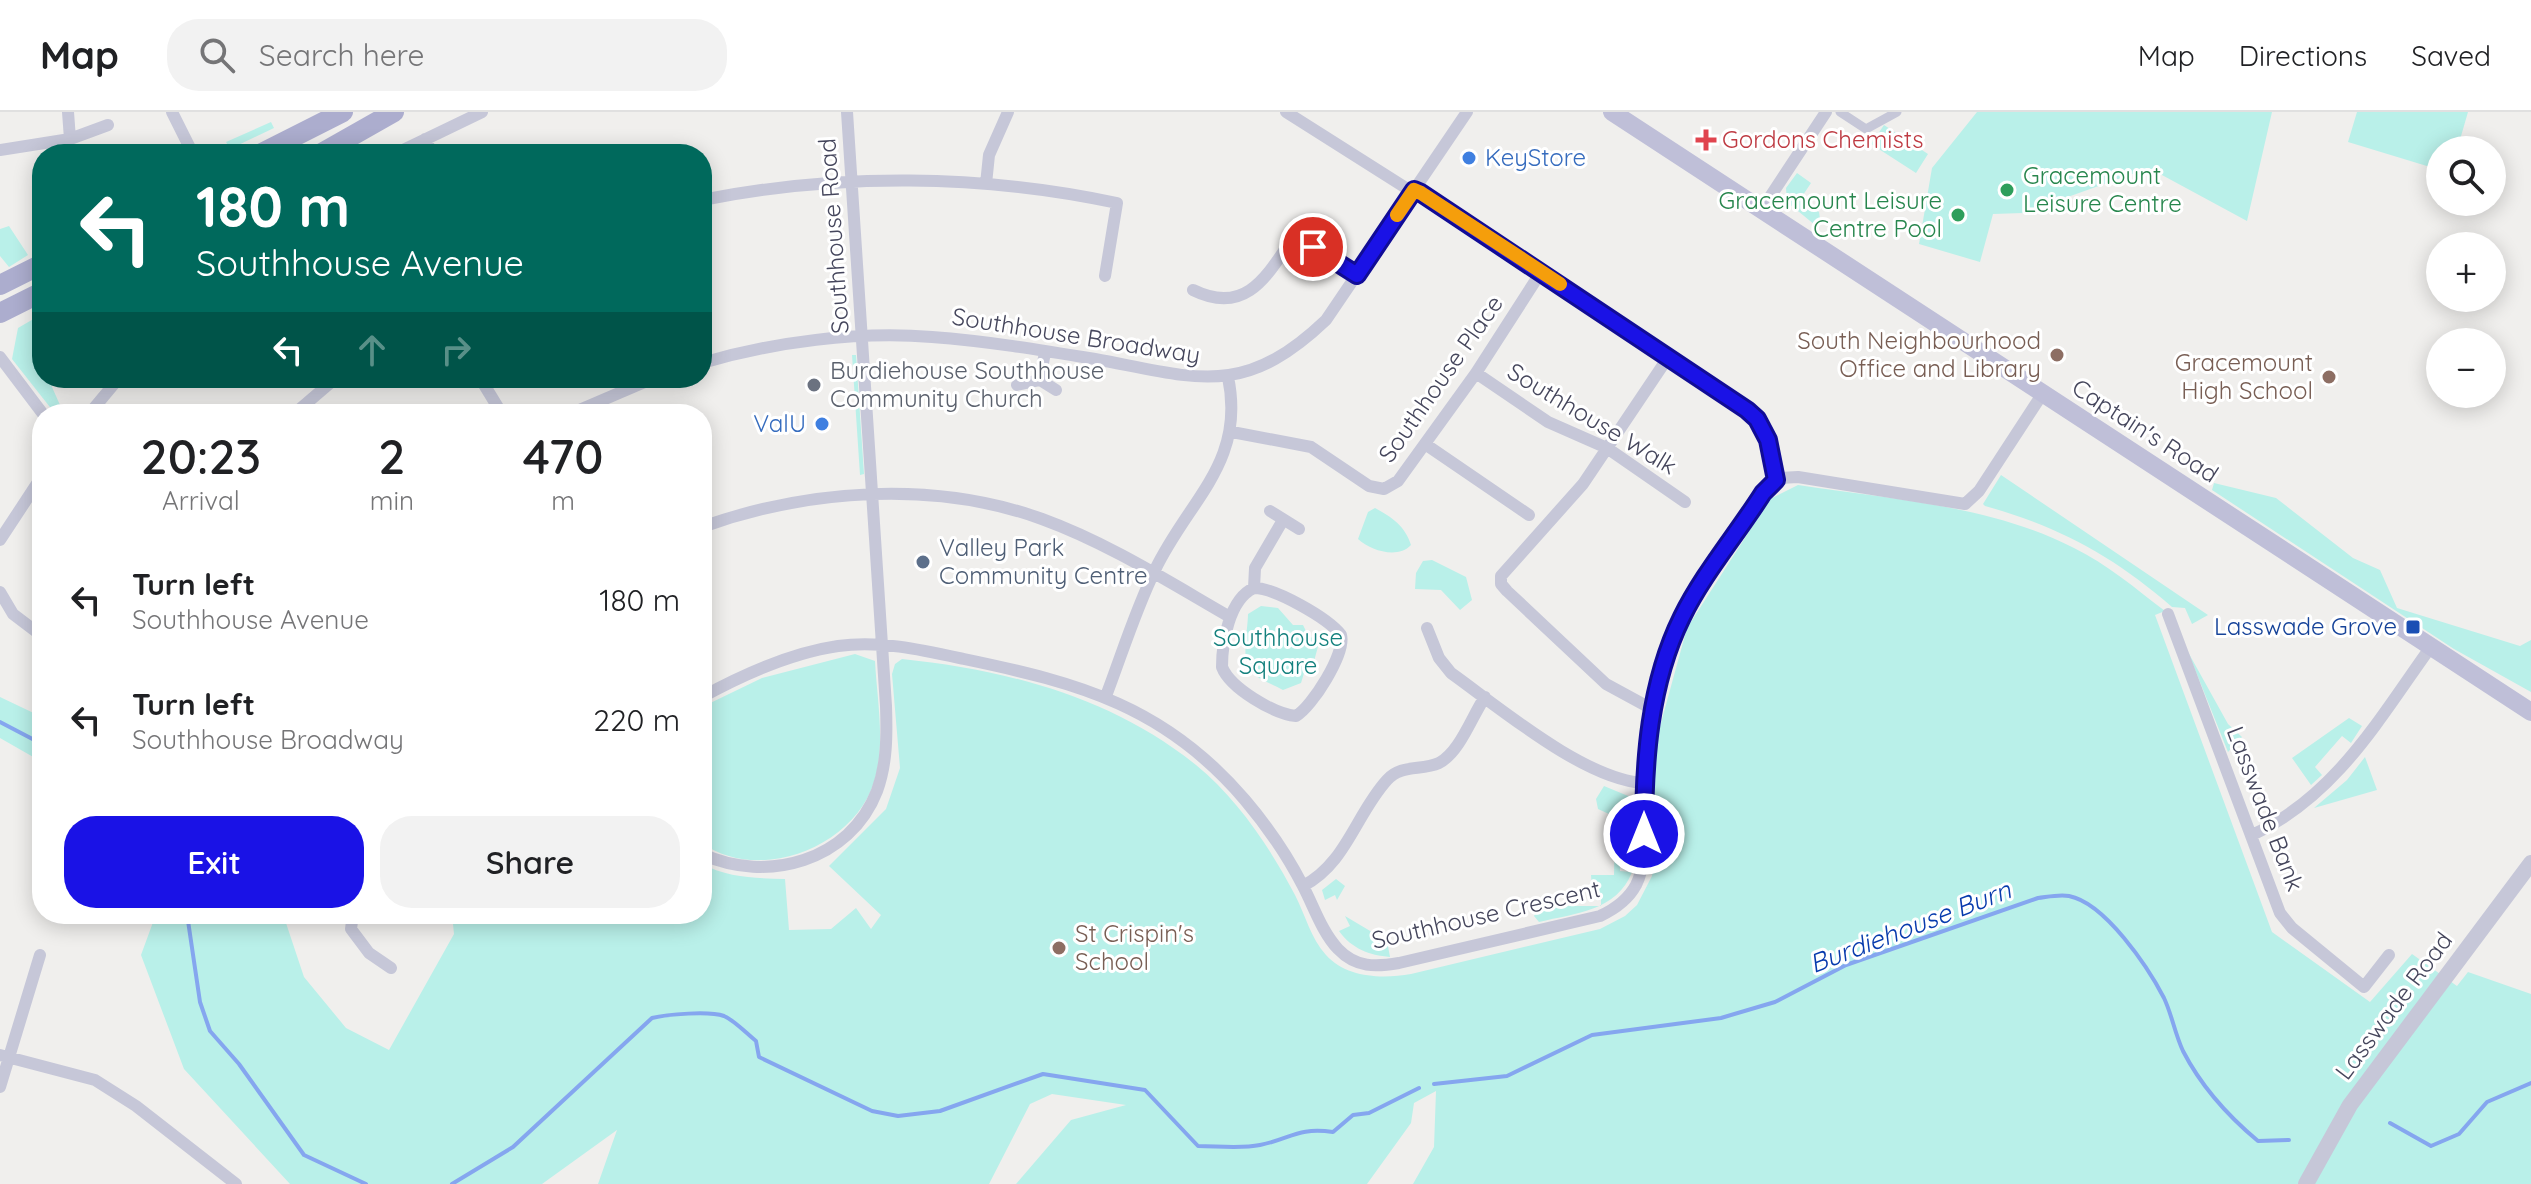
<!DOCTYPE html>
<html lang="en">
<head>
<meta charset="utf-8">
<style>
	:root { --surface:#fff; --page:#f2f2f2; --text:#202124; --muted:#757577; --line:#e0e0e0; --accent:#1a12e6 }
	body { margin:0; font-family:Quicksand,sans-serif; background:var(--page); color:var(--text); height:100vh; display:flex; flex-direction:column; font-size:30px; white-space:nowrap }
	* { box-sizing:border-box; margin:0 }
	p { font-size:26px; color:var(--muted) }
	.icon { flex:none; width:44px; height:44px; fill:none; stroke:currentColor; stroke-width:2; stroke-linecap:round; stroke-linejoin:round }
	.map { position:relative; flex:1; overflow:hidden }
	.drawer { position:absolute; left:32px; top:292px; width:680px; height:520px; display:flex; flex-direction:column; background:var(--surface); border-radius:32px; box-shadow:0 4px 20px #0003 }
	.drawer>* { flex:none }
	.guide { position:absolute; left:32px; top:32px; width:680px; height:244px; border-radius:32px; box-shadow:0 4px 20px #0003; background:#00695c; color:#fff; overflow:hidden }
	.fabs { position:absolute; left:2426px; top:24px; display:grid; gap:16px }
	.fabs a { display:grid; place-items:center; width:80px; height:80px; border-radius:50%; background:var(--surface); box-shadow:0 4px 20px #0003; font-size:40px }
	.pin { position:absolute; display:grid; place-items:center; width:68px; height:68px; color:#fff; margin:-34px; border:4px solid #fff; border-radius:50%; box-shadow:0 2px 8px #0007 }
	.me { position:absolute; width:88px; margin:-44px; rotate:0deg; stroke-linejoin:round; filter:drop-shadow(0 0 6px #0008) }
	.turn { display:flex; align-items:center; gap:28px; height:168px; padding:0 32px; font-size:36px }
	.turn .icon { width:104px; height:104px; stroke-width:2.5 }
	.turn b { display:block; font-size:56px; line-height:68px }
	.lanes { display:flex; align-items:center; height:76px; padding:0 32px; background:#0003; justify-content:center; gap:40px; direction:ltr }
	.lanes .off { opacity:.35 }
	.eta { display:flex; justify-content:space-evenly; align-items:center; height:136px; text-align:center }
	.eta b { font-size:48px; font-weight:600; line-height:56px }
	.primary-button { display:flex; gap:16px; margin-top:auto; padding:16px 32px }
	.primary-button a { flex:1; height:92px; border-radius:32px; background:var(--accent); color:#fff; font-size:32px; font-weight:600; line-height:92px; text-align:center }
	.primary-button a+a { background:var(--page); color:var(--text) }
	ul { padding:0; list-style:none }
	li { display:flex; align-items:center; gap:24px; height:120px; padding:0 32px }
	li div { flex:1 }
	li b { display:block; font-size:30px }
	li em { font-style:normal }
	header { display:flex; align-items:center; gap:48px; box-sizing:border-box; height:112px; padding:0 40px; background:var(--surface); border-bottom:2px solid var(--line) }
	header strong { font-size:38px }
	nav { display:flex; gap:44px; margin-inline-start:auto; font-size:28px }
	.search { width:560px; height:72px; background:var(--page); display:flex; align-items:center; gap:20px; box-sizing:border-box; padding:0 28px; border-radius:32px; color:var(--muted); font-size:30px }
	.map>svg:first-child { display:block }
	.green { fill:#b9f0e9 }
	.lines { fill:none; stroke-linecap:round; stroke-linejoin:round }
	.stream { stroke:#85a6ef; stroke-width:4 }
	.pedestrian { stroke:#c6c7d8; stroke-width:9 }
	.minor { stroke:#c6c7d8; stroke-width:12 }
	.tertiary { stroke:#c6c7d8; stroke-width:16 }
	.secondary { stroke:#bfbfd8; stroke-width:18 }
	.primary { stroke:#acadce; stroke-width:20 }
	.route-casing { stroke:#110c96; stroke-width:20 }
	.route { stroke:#1a12e6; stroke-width:14 }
	.slow { stroke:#f59e0b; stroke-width:14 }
	.health-dot { fill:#e0444e; stroke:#fff; stroke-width:3 }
	.shop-dot { fill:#3f7fe0; stroke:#fff; stroke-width:3 }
	.leisure-dot { fill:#2e9e5b; stroke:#fff; stroke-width:3 }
	.education-dot { fill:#8d6e63; stroke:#fff; stroke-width:3 }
	.worship-dot { fill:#6b7280; stroke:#fff; stroke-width:3 }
	.service-dot { fill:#5c6f8a; stroke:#fff; stroke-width:3 }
	.transit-dot { fill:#1a4fb4; stroke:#fff; stroke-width:3 }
	.labels { text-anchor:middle; stroke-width:6; stroke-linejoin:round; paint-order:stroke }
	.health-label { font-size:24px; fill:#be3a42; stroke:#fff; text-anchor:start }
	.shop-label { font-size:24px; fill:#366cbe; stroke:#fff; text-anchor:start }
	.leisure-label { font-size:24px; fill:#27864d; stroke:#fff; text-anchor:start }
	.street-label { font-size:24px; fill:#45465c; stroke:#fff }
	.education-label { font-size:24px; fill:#785e54; stroke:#fff; text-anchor:end }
	.worship-label { font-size:24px; fill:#5b616d; stroke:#fff; text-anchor:start }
	.service-label { font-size:24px; fill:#4e5e75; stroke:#fff; text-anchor:start }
	.transit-label { font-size:24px; fill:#164399; stroke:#fff; text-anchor:end }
	.park-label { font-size:24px; fill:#13807d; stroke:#fff }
	.water-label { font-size:26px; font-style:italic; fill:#073bad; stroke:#fff }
</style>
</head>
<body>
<header>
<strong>Map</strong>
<div class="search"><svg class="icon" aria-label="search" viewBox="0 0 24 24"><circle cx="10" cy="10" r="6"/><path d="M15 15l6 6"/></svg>Search here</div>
<nav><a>Map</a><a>Directions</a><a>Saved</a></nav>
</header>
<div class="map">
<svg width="2531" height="1072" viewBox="0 0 2531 1072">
	<rect width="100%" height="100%" fill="#f0efed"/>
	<path class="green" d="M1977,0H2272L2247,109L2149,56L2023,101L1993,102L1980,150L1919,132L1932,56Z
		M2357,0H2468L2457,38H2440V58L2348,30Z
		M271,10L274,16L230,37L226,30Z
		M1884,13L1928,42L1916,61L1871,32Z
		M1797,61L1811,71L1801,86L1819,100L1820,107L1815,113L1787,90L1786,76Z
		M9,114L28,143L9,155L0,144V117Z
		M42,202V266H48L60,293L53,299L12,247L18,216Z
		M852,243H856L864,362L860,363Z
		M2001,363L2208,503L2192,512L2185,496L2172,495C2115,445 2058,414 1985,394L1983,392Z
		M2214,371L2276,386L2353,446L2380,458L2397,496L2520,534L2531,528V580L2454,537L2212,378Z
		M1798,373C1890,387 1990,393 2074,436C2107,452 2136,477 2165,499L2155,503L2272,820L2370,890L2412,842L2457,874L2468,860L2531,882V1072H1413L1434,1035L1436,979L1414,991L1411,1011L1367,1072H1016L1071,1008L1126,993L1052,982L1030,992L989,1072H598L617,1018L542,1072H290L184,957L141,843L156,802H283L304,865L346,916L389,938L454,822L452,802H702V752C728,766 756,766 785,767L789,818L831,817L856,796L871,817L881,803L829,754L886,697L900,656L892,562L895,552L902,547C1008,558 1111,585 1196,653C1237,686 1271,737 1295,783C1305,802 1311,827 1326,843C1347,866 1382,867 1411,862L1600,817L1625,804L1637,793L1652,764L1655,746L1653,673L1659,618L1687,516L1770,387Z
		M1375,396C1392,405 1405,414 1411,433C1398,447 1371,439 1358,427L1368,400Z
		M1432,448L1466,465L1472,488L1460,498L1441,478L1415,477L1416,461L1423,449Z
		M1261,494L1278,496L1293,513H1303L1309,525L1320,527L1313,553L1305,558L1301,571L1283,578C1273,572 1257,567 1250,559C1241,550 1248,516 1248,502Z
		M2188,540L2228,612L2242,625L2228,640Z
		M855,542L875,549C877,588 886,633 874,670C854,735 759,772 702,731V595L762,566Z
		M0,585L42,605V650L0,626Z
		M2349,606L2362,614L2351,631L2342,624L2315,655L2322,663L2311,673L2292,646Z
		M2365,645L2377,678L2314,696L2347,668Z
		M1604,674L1633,686L1632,694L1619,695L1620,759L1632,760C1617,799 1576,801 1539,810L1534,804L1539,794H1601V783L1592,777L1591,763H1614L1615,715L1609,702L1598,697L1596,687Z
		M1336,767L1345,774L1337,788L1335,783L1325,788L1322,778Z
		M1345,804L1387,829L1390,845C1369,843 1352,837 1339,819L1350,814Z"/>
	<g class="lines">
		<path class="stream" d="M0,610L42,632
			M187,802L200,890L210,919L239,952L304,1043L366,1072
			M1434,972L1507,964L1592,923L1721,906L1775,890L1846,853L2038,786C2047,785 2059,782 2069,784C2105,791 2148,855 2164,886C2172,903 2175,922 2183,939C2201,974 2228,1004 2258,1029L2289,1028
			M2390,1011L2431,1034L2459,1022L2487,990L2531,971
			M452,1072L513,1035L652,906C667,902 710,899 724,904C735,909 746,921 756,929L759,945L872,999L898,1004L940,999L1043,962L1145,978L1198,1034C1217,1034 1241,1037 1260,1033C1291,1027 1297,1015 1333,1020L1353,1003L1369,1001L1419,976"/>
		<path class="pedestrian" d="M1840,0L1866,17L1897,0"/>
		<path class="minor" d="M172,0L193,42
			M1286,0L1406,76L1421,81L1747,298L1768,328L1776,368
			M70,27L108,13
			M425,27L433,42
			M0,38L70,27L68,0
			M395,42L482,0
			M986,72L989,43L1008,0
			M702,88C838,61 981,62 1117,91L1105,164
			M1762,97L1826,0
			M1193,178C1246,204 1267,164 1294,124L1357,163
			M1045,240L1040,268L1056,278
			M0,245L43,302
			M702,251C774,230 857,219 932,225C986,229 1041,238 1095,247C1197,266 1243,287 1326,208L1467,0
			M1476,261L1548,310L1607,336L1685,390
			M480,266L502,302
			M1017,273L1040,268
			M89,302L119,266
			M294,302L336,266
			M570,302L654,266
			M1232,320L1311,335L1369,374L1384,377L1398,369L1476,261L1541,160
			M1425,332L1529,403
			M1270,399L1299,417
			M702,415C809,377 934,368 1042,407C1108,431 1169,470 1230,505
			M0,428L42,364
			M1254,476C1275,476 1328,506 1341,523C1346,541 1312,595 1296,604C1274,602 1230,576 1222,555C1222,531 1229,487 1254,476Z
			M1254,476L1255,456L1283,408
			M0,480L13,502L42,524
			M2168,502L2280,801L2292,816L2364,875L2389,843
			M1427,516L1439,546L1451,561C1500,596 1585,668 1644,671
			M1106,584C1122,542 1135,499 1155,458C1189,387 1246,351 1228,265
			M702,585C744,562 790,541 838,534C880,528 923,538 964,547C1080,571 1166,595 1245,688C1268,715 1287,743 1303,774C1314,795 1322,820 1338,837C1356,856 1376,855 1399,851L1600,804C1615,797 1628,788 1636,773C1648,749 1643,720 1644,695C1644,663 1646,629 1652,598C1667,516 1718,437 1770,373L1780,366L1798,365L1965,392L1979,379L2043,281
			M1652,597L1606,572L1507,479L1501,472V464L1583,372L1669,244
			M2252,723C2335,685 2379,607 2430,536
			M702,742C767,772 850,749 877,679C887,652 887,623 886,594L847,0
			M1303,774C1346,752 1356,702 1387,668C1401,652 1421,659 1439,651C1460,640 1472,604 1485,585
			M353,802L351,817L369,841L391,856
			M0,943L95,968L136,994L236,1072
			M0,975L40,843"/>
		<path class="tertiary" d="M2306,1072L2350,993L2531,751"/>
		<path class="secondary" d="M1612,0L2531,600"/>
		<path class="primary" d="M260,42L343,0
			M320,42L394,0
			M0,173L42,152
			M0,201L42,180"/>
	</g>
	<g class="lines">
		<g class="route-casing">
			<path id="route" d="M1313,135L1357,163L1414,78L1421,81L1747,298L1757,307L1768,328L1776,368L1763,381C1737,422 1703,462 1682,505C1649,572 1644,649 1644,722"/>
		</g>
		<use href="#route" class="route"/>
		<path class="slow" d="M1397,103L1414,78L1421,81L1560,172"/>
	</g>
	<path class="health-dot" d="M1702 16h8v8h8v8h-8v8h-8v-8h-8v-8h8z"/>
	<g class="shop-dot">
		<circle cx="1469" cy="46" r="8"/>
		<circle cx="822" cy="312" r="8"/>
	</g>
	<g class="leisure-dot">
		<circle cx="2007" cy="78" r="8"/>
		<circle cx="1958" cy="103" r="8"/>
	</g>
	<g class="education-dot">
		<circle cx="2057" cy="243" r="8"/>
		<circle cx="2329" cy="265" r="8"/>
		<circle cx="1059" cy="836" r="8"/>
	</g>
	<circle class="worship-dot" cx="814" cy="273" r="8"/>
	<circle class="service-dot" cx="923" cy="450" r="8"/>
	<rect class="transit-dot" x="2405" y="507" width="16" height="16" rx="4"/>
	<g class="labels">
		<g class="health-label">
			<text x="1722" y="36">Gordons Chemists</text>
		</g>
		<g class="shop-label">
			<text x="1485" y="54">KeyStore</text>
			<text x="806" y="320" text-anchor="end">ValU</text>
		</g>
		<g class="leisure-label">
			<text x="2023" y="72">Gracemount<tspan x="2023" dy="28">Leisure Centre</tspan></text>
			<text x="1942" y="97" text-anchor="end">Gracemount Leisure<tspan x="1942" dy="28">Centre Pool</tspan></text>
		</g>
		<g class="street-label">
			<text transform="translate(834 124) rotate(-94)" y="8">Southhouse Road</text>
			<text transform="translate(1076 224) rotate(9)" y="8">Southhouse Broadway</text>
			<text transform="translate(1441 267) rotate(-55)" y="8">Southhouse Place</text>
			<text transform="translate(1592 307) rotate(31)" y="8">Southhouse Walk</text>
			<text transform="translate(2145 319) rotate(33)" y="8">Captain's Road</text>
			<text transform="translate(2265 697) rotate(69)" y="8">Lasswade Bank</text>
			<text transform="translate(1486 803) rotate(-13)" y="8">Southhouse Crescent</text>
			<text transform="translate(2394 894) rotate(-53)" y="8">Lasswade Road</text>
		</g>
		<g class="education-label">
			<text x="2041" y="237">South Neighbourhood<tspan x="2041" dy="28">Office and Library</tspan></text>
			<text x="2313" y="259">Gracemount<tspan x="2313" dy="28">High School</tspan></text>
			<text x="1075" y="830" text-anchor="start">St Crispin's<tspan x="1075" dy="28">School</tspan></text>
		</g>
		<g class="worship-label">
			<text x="830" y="267">Burdiehouse Southhouse<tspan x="830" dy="28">Community Church</tspan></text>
		</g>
		<g class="service-label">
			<text x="939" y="444">Valley Park<tspan x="939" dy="28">Community Centre</tspan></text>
		</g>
		<g class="transit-label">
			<text x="2397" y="523">Lasswade Grove</text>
		</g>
		<g class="park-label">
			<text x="1278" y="534">Southhouse<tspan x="1278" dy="28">Square</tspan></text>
		</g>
		<g class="water-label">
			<text transform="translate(1910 815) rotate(-21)" y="9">Burdiehouse Burn</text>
		</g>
	</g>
</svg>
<div class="fabs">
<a><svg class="icon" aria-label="search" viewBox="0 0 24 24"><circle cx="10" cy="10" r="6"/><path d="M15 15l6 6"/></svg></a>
<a>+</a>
<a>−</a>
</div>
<div class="pin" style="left:1313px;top:135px;background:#d93025"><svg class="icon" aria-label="arrive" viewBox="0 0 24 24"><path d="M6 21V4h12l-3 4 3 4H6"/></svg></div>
<svg class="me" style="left:1644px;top:722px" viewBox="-20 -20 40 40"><circle r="17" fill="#1a12e6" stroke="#fff" stroke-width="3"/><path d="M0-11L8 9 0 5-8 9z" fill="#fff"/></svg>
<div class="guide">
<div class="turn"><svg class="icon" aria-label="left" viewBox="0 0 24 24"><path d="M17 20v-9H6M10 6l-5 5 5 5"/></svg><div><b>180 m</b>Southhouse Avenue</div></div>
<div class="lanes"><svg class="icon" aria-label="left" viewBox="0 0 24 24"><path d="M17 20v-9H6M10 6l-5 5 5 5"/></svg><svg class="icon off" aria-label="ahead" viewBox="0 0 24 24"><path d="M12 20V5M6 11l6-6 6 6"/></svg><svg class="icon off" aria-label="right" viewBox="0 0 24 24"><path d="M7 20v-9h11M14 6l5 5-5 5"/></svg></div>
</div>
<section class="drawer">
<div class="eta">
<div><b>20:23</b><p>Arrival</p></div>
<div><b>2</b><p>min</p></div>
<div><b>470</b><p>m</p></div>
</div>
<ul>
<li><svg class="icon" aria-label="left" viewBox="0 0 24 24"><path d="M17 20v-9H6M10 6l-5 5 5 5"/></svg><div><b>Turn left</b><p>Southhouse Avenue</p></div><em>180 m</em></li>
<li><svg class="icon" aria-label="left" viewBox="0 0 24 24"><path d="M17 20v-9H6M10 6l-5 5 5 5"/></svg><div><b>Turn left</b><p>Southhouse Broadway</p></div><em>220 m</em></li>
</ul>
<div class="primary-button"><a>Exit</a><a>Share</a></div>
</section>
</div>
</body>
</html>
